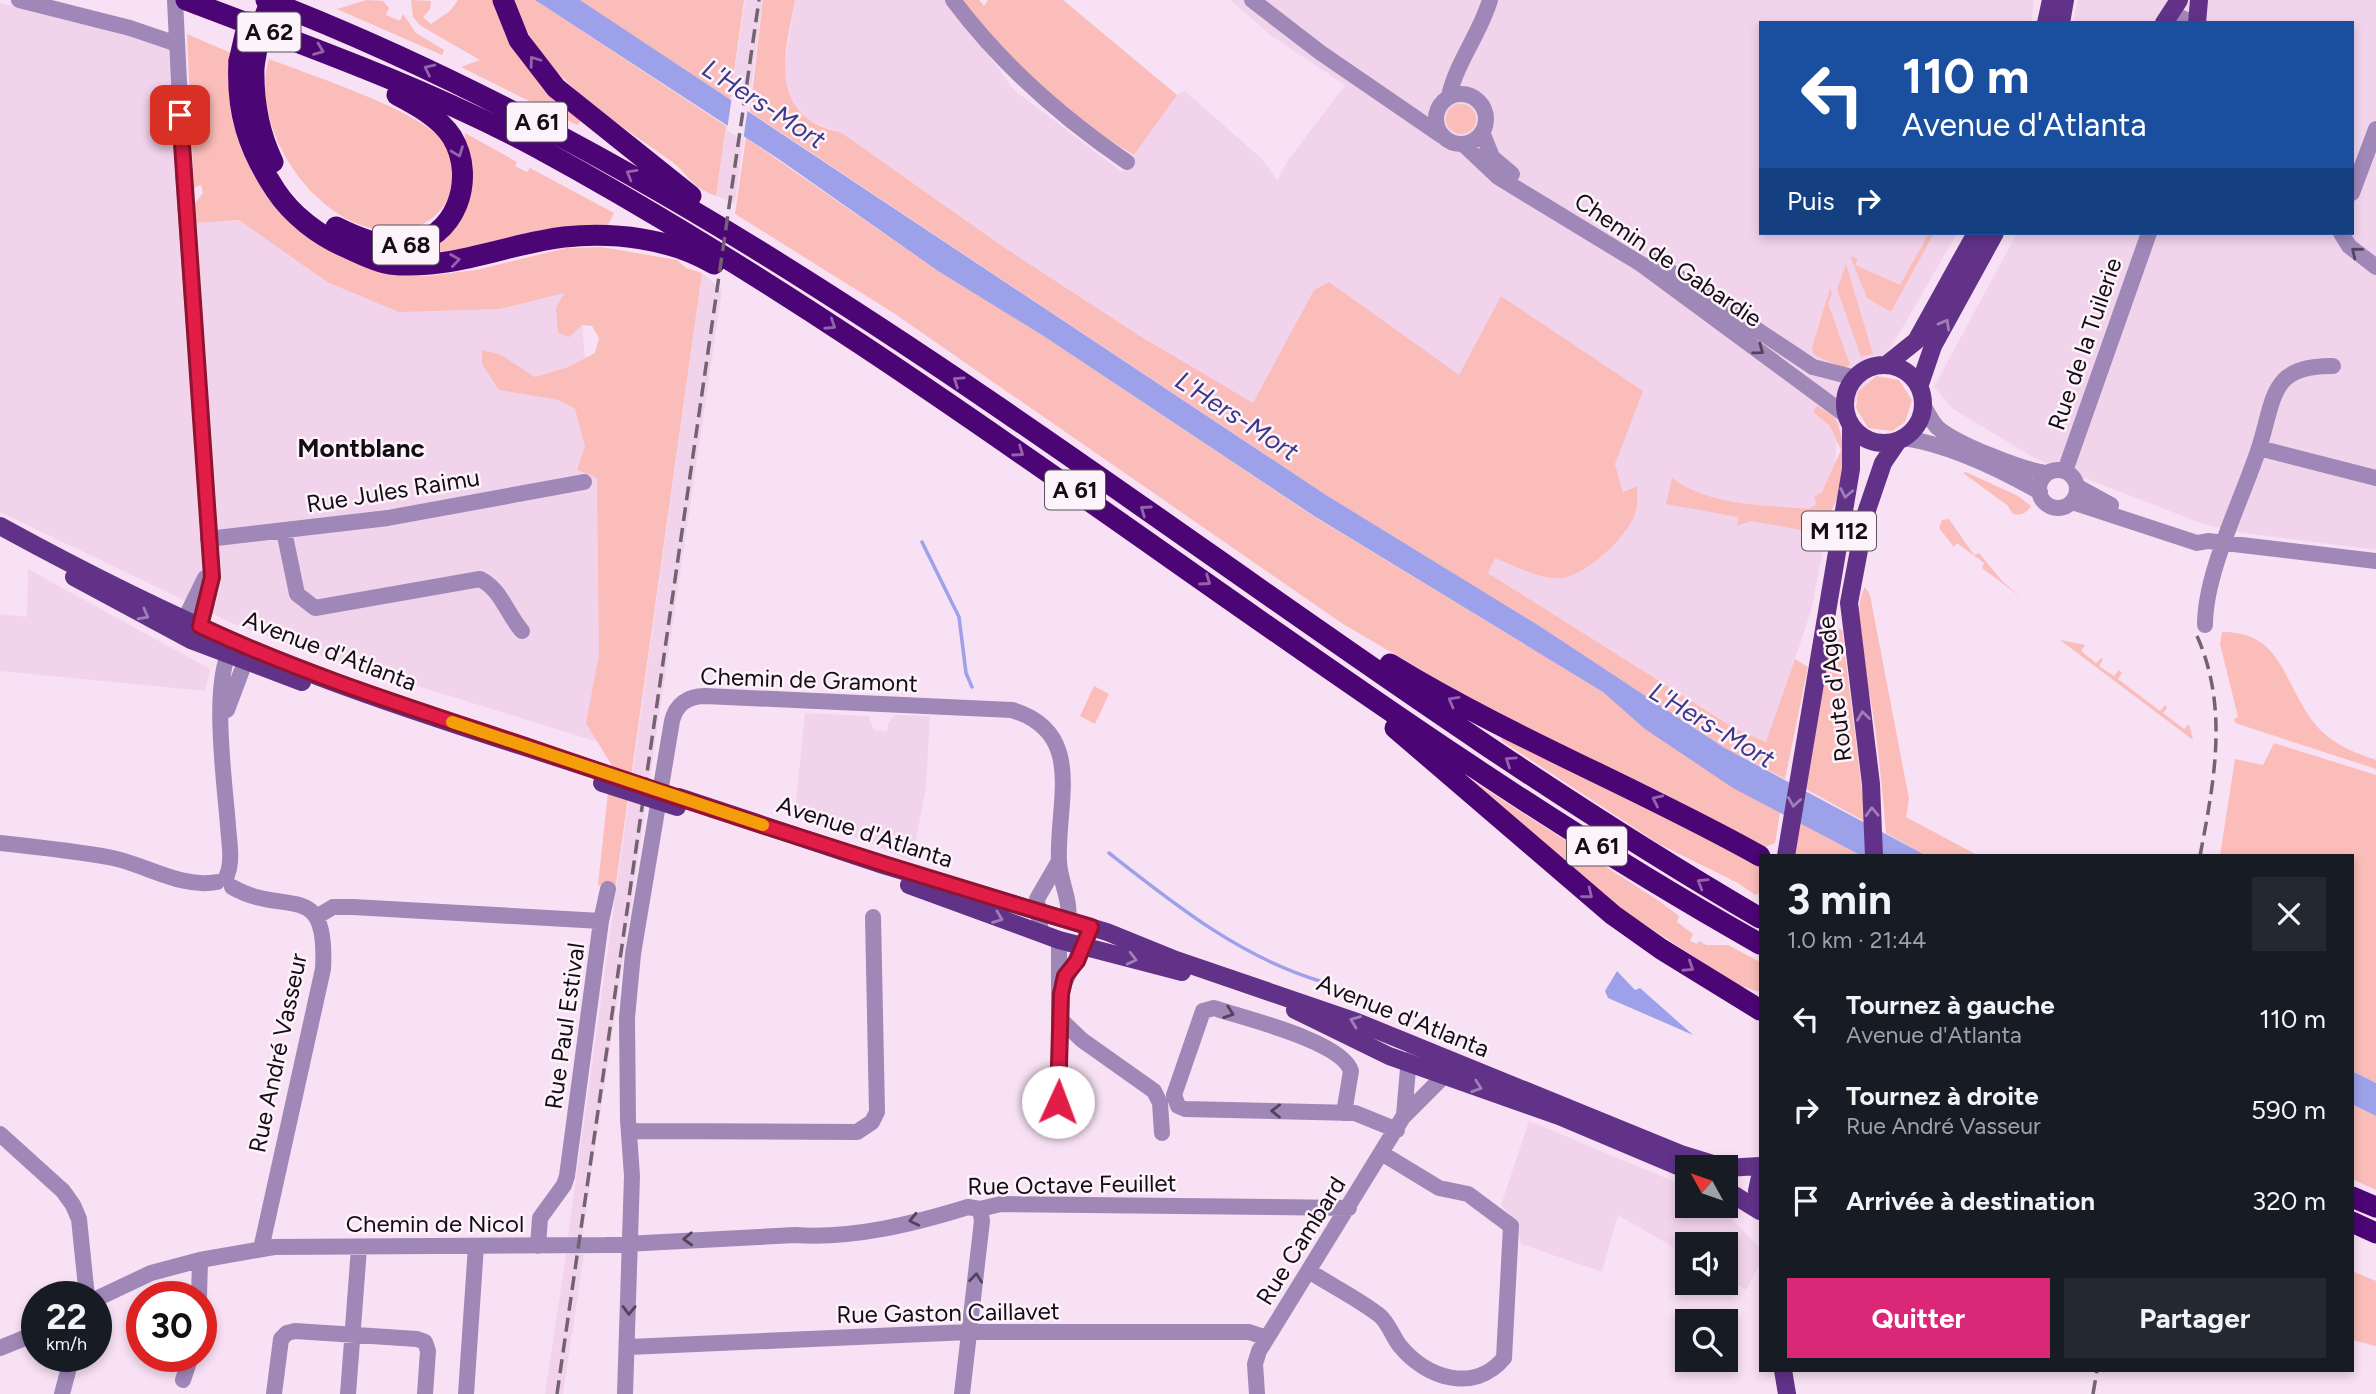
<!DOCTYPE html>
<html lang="fr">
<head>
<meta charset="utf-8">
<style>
	:root { --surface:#171b24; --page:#242831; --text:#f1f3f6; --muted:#9ea1a6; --accent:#db2777 }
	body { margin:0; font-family:Figtree,sans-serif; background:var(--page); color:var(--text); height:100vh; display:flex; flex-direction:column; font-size:26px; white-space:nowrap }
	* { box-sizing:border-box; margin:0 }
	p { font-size:23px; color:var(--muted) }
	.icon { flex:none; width:38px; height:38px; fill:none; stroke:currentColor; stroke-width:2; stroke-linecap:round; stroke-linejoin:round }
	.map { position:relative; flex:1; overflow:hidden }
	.panel { position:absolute; left:1759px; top:854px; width:595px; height:518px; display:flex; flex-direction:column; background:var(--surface); border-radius:0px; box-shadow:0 4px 10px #0003 }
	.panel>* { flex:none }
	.guide { position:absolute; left:1759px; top:21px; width:595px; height:214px; border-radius:0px; box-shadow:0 4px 10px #0003; background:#1a4fa0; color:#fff; overflow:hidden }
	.needle { width:46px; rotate:310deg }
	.fabs { position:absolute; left:1675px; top:1155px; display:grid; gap:14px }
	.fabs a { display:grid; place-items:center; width:63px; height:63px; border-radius:0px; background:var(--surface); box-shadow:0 4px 10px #0003; font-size:35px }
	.speed { position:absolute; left:21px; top:1281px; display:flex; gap:14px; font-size:35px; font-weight:700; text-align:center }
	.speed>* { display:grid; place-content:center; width:91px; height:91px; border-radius:50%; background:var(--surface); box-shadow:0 4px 10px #0003; line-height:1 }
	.speed small { font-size:18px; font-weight:400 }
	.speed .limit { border:10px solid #d22; background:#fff; color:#111 }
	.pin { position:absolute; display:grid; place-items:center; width:60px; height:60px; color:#fff; margin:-30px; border-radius:14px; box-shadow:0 4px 10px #0006 }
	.me { position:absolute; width:77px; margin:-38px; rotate:2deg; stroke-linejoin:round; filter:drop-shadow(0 0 5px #0008) }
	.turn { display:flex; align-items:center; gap:24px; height:147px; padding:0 28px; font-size:32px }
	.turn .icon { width:91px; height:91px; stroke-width:2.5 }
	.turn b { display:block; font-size:49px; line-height:60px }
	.then { display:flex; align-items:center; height:66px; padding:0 28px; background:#0003; gap:14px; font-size:26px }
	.round { display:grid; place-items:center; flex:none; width:74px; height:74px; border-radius:0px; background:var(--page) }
	.overview { display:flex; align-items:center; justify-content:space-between; height:119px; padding:0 28px }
	h1 { font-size:42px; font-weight:700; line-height:52px }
	.button { display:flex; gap:14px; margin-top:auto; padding:14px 28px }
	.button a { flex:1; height:80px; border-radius:0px; background:var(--accent); color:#fff; font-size:28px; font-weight:700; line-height:80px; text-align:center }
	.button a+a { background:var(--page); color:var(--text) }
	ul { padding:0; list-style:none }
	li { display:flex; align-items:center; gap:21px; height:91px; padding:0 28px }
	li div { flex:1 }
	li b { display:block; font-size:26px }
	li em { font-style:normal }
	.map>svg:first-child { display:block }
	.built { fill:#f1d4ec }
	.green { fill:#fbbdb9 }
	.water { fill:#9da1e9 }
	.pier { fill:#f8e1f4 }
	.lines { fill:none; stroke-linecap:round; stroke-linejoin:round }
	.stream { stroke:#9da1e9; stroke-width:3.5 }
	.minor { stroke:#9f87b7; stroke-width:16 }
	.major { stroke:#613288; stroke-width:18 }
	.highway { stroke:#4c0575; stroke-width:21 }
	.rail { stroke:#71636f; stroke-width:3.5; stroke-dasharray:14 7; stroke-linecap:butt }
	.major-bridge { stroke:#613288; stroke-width:18 }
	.highway-bridge { stroke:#4c0575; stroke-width:21 }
	.oneway { stroke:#9364ab }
	.oneway2 { stroke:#53445d }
	.oneway3 { stroke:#9f7fb6 }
	.route-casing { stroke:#92132f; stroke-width:18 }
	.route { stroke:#e11d48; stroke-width:12 }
	.slow { stroke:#f59e0b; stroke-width:12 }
	.labels { text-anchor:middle; stroke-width:5; stroke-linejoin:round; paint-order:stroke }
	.shield { fill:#fdf3fb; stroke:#5b5259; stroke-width:2 }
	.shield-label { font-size:23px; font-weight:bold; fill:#150d14 }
	.street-label { font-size:24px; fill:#150d14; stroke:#fdf3fb }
	.water-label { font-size:26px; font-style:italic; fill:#3d378a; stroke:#fdf3fb }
	.neighbourhood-label { font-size:26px; font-weight:bold; fill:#150d14; stroke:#fdf3fb }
</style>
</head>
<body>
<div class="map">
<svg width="2376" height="1394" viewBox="0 0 2376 1394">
	<rect width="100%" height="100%" fill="#f8e1f4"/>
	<path class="built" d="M745,0H763L735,203L716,196Z
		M795,0H949L1014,90L1122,172L1177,95L1185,91L1263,160L1277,180L1289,159L1345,85L1273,37L1230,0H2034L2031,23H1760V233H1957L1903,327L1838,429L1831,508L1811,611L1767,742L1734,728L1488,573L1494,557L1521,569L1552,576L1573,575L1619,521L1626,500L1615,464L1642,391L1459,376L1329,282L1314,291L1253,404L1140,336L1002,246L842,133L811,122L791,101L783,74Z
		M2078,0H2376V550L2244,533L2203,524L2036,459L1953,409L1934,387L2017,233H2352V23H2073Z
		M0,3L82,20L168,45L180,223L239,220L327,282L578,290L597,466L617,748L315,654L234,624L0,512Z
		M702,273L722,290L582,1238L580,1254H584L563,1394H545L566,1254H570L572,1237L568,1236Z
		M28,569L210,669L205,691L0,671V614L27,617Z
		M805,713L868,716L874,730L887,731L888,723L895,715L930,716L926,787L912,861L795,812Z
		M1529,1121L1687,1187V1206H1719L1760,1248V1264L1746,1290L1726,1278V1244H1687V1255L1618,1215L1602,1272L1521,1244L1517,1222L1501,1205Z"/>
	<path class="green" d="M367,0L383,1L389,8L386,15L400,21L403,14L416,33L444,50L442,55L337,9Z
		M411,0L431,1L430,9L423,17L431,24L450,11L458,0H495L581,121L577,125L461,67L480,60L421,26L413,17Z
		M513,0H535L726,126L716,196C687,185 691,176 671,161C607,115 541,78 513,0Z
		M580,0H744L730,100L596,11Z
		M763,0H795C788,40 770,93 811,121C819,127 832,130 842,133L1002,246L1140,336L1253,403L1314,290L1329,282L1459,375L1501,296L1643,391L1615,464L1623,492L1637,486C1637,495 1638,506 1635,514C1628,536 1586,575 1563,578C1542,580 1514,566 1495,558L1488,573L1734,728L1766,742L1795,659L1808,667L1785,779L1723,747L1538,625L1326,495L750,112Z
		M962,0H979L984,6L988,0H1063L1177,95L1134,155C1067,116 1009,61 962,0Z
		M187,34L231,53L228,82L241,146L359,264L394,275L427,276L476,270L566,248L602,247L677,260L686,268L702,273L615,890L598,885L611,764L586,723L599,655L597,478L577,470L585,446L575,409L558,400L499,390L482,364V350L501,355L535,377L566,368L595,353L599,338L592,326L582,325L569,337L558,333L556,308L564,293L500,309L399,312L327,282L239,220L195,223V203L203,193L201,185L194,188Z
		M269,59C313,76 406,106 439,136C451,147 455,165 453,180C451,200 439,217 420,225C336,258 245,136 269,59Z
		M1446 119a15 15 0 1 1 30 0a15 15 0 1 1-30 0Z
		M465,133L517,162L515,166L527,172L530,168L614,213L608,225L441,257L435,242L465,142Z
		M746,138L938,271L1045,337L1313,516L1603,692C1658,740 1716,779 1780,812L1775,843L1763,848L1661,792L1507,720L1343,624L892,312L735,214Z
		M1929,233H1934L1891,312L1867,298L1850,256L1858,259L1855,265L1900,285Z
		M1846,264L1873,354L1861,357L1837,289Z
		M1830,288L1832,294L1828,303L1850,365L1844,368L1814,355L1812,348Z
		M1876,376L1899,380L1912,400L1905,422L1892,431L1868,428L1856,408L1858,392Z
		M1817,406C1823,410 1831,413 1835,419C1850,442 1844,507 1821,523L1819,520L1806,525V531L1752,521L1737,526L1738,517L1666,504L1672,478C1709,506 1764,505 1809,509L1817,504L1814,497L1822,492L1841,450L1830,426L1813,412Z
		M1966,472L2018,496L2031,506C2027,513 2021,516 2013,514L2007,505L1963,473Z
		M1949,519L1974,555L1979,553L2003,582L2022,598L1982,568L1984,563L1957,543L1954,547L1939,528L1942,520Z
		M1865,587L1870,595L1909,799L1906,817L1979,856H1927L1886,833C1883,795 1879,757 1874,720C1870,687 1848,616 1865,587Z
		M1832,625L1842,630L1866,822L1804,788Z
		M2222,632C2284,631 2283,686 2316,725C2332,744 2353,752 2376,760V769L2235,723L2234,719L2238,717L2220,644Z
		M2060,640L2085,645L2081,651L2096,663L2101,658L2103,660L2099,666L2114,676L2119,670L2122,673L2118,679L2160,711L2165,705L2167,708L2163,713L2184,729L2189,724L2193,740Z
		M1094,686L1109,694L1095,724L1080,716Z
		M1500,735L1740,855L1760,868V893L1755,895L1738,883L1659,844L1502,741Z
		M2274,743L2376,775V1083L2352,1071V856H2220L2235,759L2263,765Z
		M1470,779L1659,901L1679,916L1677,922L1693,934L1690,941L1697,944L1699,941L1706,945H1728L1760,962V992L1738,985L1621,909Z
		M1798,822L1862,856H1793Z
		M2352,1104L2376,1116V1190L2352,1179Z
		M2352,1271L2376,1281V1346L2352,1340Z"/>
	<path class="water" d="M535,0H580L1326,495L1538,625L1723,747L1927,856H1862L1733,788L1645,729L1603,692L1314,516L1045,337L938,271L780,160Z
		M1617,971L1635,990L1640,988L1693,1035L1608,998L1605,991Z
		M2352,1071L2376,1083V1116L2352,1104Z"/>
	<path class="pier" d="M732,96L748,107L743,141L727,130Z"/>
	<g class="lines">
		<path class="stream" d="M922,542L959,617L966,673L972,687
			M1109,853C1174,904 1241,958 1323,982"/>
		<path class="minor" d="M19,0L130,28L177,44
			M175,0L184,186L212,577L205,611L193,637
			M953,0C1001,64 1061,117 1127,162
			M1252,0L1321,53L1442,136
			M2167,19L2180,17L2194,23
			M1436 119a25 25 0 1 1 50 0a25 25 0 1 1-50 0Z
			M1449,96C1457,61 1480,34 1490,0
			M1482,132L1492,157L1512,174
			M1463,144L1498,177L1641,264L1847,416
			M2352,193L2376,129
			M2341,233L2349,246L2376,267
			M1654,261L1813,367L1856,378
			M1923,405C1928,413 1931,421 1938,428C1957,444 2024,471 2048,473
			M1904,438C1951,445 1998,468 2040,492
			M2259,448C2275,397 2270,365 2333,366
			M2039 489a19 19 0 1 1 38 0a19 19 0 1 1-38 0Z
			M2065,471L2149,233
			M2078,487L2111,505
			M2072,502L2197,543L2208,541L2376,561
			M284,531L297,594L315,608L480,579C502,590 506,613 522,631
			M208,539L388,518L584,482
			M2205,625C2205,572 2242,500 2259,448L2376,478
			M180,629L205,578
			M227,710L245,662L246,649
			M0,843C38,847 76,851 113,858C146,865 183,889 217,882
			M227,875C233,861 229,841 228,826C225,783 209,677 234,643
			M232,887C286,918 328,877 323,969L261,1249
			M318,916L333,907H353L601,921L567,1176L564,1185L540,1218L538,1246
			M601,921L608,889
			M1041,934L1037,899L1059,861
			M1062,988L1091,927
			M1060,1019L1082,1040L1154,1091L1160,1103L1162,1133
			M1054,1113L1058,1102L1059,1052V940
			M1344,1113L1351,1071C1342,1041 1243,1018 1214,1008L1203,1011L1174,1095L1178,1106L1185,1109L1355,1113L1397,1130
			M1404,1115L1408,1069L1415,1052
			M629,1131L857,1132L872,1122L877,1112L873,917
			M0,1134L63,1191L73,1205L79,1219L87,1297
			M1309,1271C1332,1286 1357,1298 1379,1315C1389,1323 1392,1336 1400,1346C1426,1378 1474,1394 1504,1358L1511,1226L1468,1194L1439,1188L1383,1154
			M199,1297L200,1260
			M96,1299L151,1273L200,1260L274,1247L606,1245L795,1235C853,1239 913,1224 968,1207L980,1209L1001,1204L1349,1208
			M629,1347L969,1332H1249L1267,1338
			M0,1348L37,1333
			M183,1380L191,1356
			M62,1394L72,1356
			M274,1394L281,1339L287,1333L295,1331L417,1339L425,1342L428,1351L425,1394
			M348,1394L359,1248
			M466,1394L476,1246
			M625,1394L632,1176L628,1120L627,1018L633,954L672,721C676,704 688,696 705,696L1012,710C1087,733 1056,803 1059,862C1060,882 1071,900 1068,920
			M962,1394L982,1221L980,1209
			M1257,1394L1255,1364L1259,1351L1403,1117L1439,1081L1446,1066"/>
		<path class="major" d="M2046,23L2051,0
			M2061,23L2065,0
			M2164,23L2179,0
			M2197,23L2199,0
			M1886,365L1916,341L1976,233
			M1845 404a39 39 0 1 1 78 0a39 39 0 1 1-78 0Z
			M1919,387L1933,346L1995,233
			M0,526C102,582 208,634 317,676C411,712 508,741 604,773
			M74,577L191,640L302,682
			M679,797L886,866L1107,932L1176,960L1357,1022L1681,1154L1723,1167
			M1786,856L1851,469V425
			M1874,856L1871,784L1849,603L1866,513L1883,463L1898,441
			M909,885L1059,940L1182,972
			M1295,1010L1389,1056L1559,1116L1687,1170
			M1726,1168L1760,1166
			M1760,1177L1757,1191L1760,1207
			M1726,1190L1760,1211
			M1783,1370L1787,1394"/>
		<path class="highway" d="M186,0C304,45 424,87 536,147C965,380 1335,705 1760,944
			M266,0C816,213 1255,624 1760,918
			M503,0L519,40L556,88L691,196
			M239,61C236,111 248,149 276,191C292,215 318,235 345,247C359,253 375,262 390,264C450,271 506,244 564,237C614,232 670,238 714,264
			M254,66C253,101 258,131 273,162
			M336,227C358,238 380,247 404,245C456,241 477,178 452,137C440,118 416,105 397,95
			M1390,664C1509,737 1639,788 1760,856
			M1395,728L1613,915L1661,949L1760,1010
			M2352,1197L2376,1207
			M2352,1222L2376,1233"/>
		<path class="rail" d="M2197,636C2229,708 2214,782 2200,856
			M557,1394L759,0
			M2093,1394L2097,1370"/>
		<path class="major-bridge" d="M602,783L677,807"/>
		<path class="highway-bridge" d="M239,61L248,22
			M254,66L261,26L271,0"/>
	</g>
	<defs><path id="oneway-chevron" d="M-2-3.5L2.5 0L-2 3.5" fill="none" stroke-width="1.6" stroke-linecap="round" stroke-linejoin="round" transform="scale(1.75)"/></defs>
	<g class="oneway">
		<use href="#oneway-chevron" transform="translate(319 50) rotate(21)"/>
		<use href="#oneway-chevron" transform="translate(534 61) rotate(-126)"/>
		<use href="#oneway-chevron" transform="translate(429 69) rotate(-154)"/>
		<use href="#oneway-chevron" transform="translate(458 152) rotate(69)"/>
		<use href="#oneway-chevron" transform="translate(631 174) rotate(-150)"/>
		<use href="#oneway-chevron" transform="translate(455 260) rotate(-8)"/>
		<use href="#oneway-chevron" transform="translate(831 325) rotate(33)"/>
		<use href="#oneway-chevron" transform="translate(958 381) rotate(-146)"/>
		<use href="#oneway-chevron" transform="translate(1019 452) rotate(35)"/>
		<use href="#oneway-chevron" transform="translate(1145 510) rotate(-145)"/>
		<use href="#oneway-chevron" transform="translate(1206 581) rotate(35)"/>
		<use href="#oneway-chevron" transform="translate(1453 701) rotate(-151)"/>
		<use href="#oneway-chevron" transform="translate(1510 761) rotate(-146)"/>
		<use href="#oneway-chevron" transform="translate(1657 800) rotate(-155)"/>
		<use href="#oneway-chevron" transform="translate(1702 883) rotate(-149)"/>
		<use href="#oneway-chevron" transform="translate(1588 894) rotate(39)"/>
		<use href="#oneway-chevron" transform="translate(1689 967) rotate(33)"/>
	</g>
	<g class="oneway2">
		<use href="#oneway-chevron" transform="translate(2356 252) rotate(-141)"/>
		<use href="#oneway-chevron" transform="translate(1759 350) rotate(36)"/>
		<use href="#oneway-chevron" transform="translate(1229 1013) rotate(19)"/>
		<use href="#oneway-chevron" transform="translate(1276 1111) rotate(-179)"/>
		<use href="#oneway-chevron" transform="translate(914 1220) rotate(167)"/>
		<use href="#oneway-chevron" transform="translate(688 1239) rotate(178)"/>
		<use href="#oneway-chevron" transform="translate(976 1278) rotate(-84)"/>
		<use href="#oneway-chevron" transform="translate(629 1310) rotate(91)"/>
	</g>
	<g class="oneway3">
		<use href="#oneway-chevron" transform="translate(1945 324) rotate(-61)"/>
		<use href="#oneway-chevron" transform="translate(1846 493) rotate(101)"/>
		<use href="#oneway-chevron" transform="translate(144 615) rotate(28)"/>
		<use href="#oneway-chevron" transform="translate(1863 716) rotate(-98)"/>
		<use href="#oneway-chevron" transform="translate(1794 802) rotate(99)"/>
		<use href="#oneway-chevron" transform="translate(1872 812) rotate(-92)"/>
		<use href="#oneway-chevron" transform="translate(998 918) rotate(21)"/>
		<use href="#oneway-chevron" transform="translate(1132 959) rotate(14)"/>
		<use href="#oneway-chevron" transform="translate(1355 1021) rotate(-159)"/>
		<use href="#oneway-chevron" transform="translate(1477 1087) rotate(19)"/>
	</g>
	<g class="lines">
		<g class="route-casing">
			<path id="route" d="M180,115L212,577L200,626C309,677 424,712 537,750C720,813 905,872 1091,927L1077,961L1065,976L1061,994L1058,1102"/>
		</g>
		<use href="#route" class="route"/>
		<path class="slow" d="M452,722L763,825"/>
	</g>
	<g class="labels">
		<g class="shield">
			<rect x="237.5" y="12.5" width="63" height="39" rx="5"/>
			<rect x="507" y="102.5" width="60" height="39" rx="5"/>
			<rect x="373" y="225.5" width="66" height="39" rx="5"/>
			<rect x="1045" y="470.5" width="60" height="39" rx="5"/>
			<rect x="1802" y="511.5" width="74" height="39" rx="5"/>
			<rect x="1567" y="826.5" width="60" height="39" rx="5"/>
		</g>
		<g class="shield-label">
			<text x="269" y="40">A 62</text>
			<text x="537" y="130">A 61</text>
			<text x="406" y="253">A 68</text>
			<text x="1075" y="498">A 61</text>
			<text x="1839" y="539">M 112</text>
			<text x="1597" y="854">A 61</text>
		</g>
		<g class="street-label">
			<text transform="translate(1668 260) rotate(34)" y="8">Chemin de Gabardie</text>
			<text transform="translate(2085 344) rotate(-71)" y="8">Rue de la Tuilerie</text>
			<text transform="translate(393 491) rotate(-9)" y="8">Rue Jules Raimu</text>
			<text transform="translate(330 651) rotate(21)" y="8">Avenue d'Atlanta</text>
			<text transform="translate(809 680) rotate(2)" y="8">Chemin de Gramont</text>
			<text transform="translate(1835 689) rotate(-97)" y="8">Route d'Agde</text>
			<text transform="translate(865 832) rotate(18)" y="8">Avenue d'Atlanta</text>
			<text transform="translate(1403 1016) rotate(22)" y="8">Avenue d'Atlanta</text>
			<text transform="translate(565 1026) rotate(-82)" y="8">Rue Paul Estival</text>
			<text transform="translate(278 1053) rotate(-78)" y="8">Rue André Vasseur</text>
			<text transform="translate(1072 1185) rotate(-1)" y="8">Rue Octave Feuillet</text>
			<text x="435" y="1232">Chemin de Nicol</text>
			<text transform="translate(1301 1241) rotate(-58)" y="8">Rue Cambard</text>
			<text transform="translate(948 1313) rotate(-1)" y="8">Rue Gaston Caillavet</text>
		</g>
		<g class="water-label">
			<text transform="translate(764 104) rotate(33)" y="9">L'Hers-Mort</text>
			<text transform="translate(1237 416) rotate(33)" y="9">L'Hers-Mort</text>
			<text transform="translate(1712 725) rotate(31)" y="9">L'Hers-Mort</text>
		</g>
		<g class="neighbourhood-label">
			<text x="361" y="457">Montblanc</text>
		</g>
	</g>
</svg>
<div class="fabs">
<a><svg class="needle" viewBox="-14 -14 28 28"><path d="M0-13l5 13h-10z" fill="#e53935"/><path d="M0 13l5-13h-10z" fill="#9ea1a6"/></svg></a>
<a><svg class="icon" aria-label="sound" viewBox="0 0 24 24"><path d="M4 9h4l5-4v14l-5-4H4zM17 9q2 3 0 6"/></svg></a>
<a><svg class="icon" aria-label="search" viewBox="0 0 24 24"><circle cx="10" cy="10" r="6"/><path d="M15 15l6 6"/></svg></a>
</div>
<div class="speed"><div>22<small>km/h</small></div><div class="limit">30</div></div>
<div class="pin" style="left:180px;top:115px;background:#d93025"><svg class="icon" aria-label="arrive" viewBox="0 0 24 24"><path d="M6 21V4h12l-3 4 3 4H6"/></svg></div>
<svg class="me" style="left:1058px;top:1102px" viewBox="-20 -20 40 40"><circle r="19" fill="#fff"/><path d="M0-13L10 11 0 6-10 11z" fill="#e11d48"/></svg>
<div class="guide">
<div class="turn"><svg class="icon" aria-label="left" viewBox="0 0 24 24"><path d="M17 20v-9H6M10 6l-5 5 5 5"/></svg><div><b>110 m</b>Avenue d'Atlanta</div></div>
<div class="then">Puis<svg class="icon" aria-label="right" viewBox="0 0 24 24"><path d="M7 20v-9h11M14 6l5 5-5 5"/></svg></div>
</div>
<section class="panel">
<div class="overview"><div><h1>3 min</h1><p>1.0 km · 21:44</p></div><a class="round"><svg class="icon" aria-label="close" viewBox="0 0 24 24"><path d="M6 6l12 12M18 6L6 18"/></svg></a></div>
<ul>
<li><svg class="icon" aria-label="left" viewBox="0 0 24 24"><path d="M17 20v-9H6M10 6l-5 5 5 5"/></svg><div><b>Tournez à gauche</b><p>Avenue d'Atlanta</p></div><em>110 m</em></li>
<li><svg class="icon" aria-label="right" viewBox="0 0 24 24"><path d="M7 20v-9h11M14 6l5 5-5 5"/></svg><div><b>Tournez à droite</b><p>Rue André Vasseur</p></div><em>590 m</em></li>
<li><svg class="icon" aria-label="arrive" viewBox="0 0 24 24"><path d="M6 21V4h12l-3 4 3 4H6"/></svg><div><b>Arrivée à destination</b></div><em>320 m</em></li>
</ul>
<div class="button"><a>Quitter</a><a>Partager</a></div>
</section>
</div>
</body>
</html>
